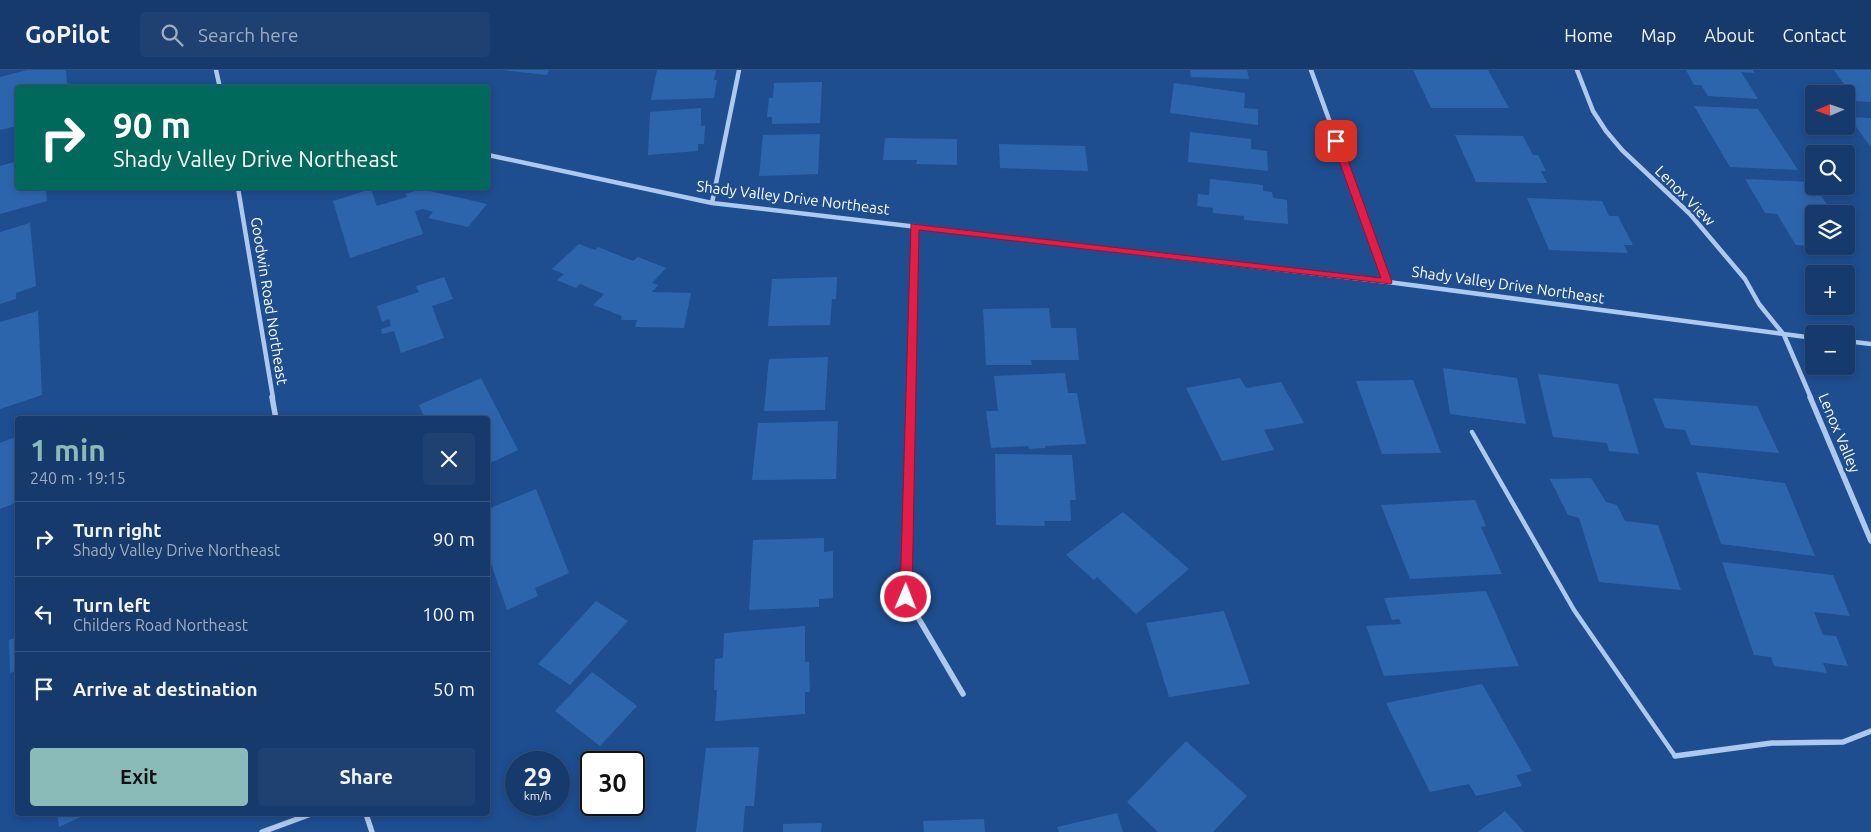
<!DOCTYPE html>
<html lang="en">
<head>
<meta charset="utf-8">
<style>
	:root { --surface:#163a6b; --page:#1f4171; --text:#f1f3f6; --muted:#9eadc1; --line:#35547e; --accent:#8bbbb9 }
	body { margin:0; font-family:Ubuntu,sans-serif; background:var(--page); color:var(--text); height:100vh; display:flex; flex-direction:column; font-size:19px; white-space:nowrap }
	* { box-sizing:border-box; margin:0 }
	p { font-size:16px; color:var(--muted) }
	.icon { flex:none; width:28px; height:28px; fill:none; stroke:currentColor; stroke-width:2; stroke-linecap:round; stroke-linejoin:round }
	.map { position:relative; flex:1; overflow:hidden }
	.sheet { position:absolute; left:15px; top:346px; width:475px; height:400px; display:flex; flex-direction:column; background:var(--surface); border-radius:5px; box-shadow:0 2px 8px #0003,0 0 0 1px var(--line) }
	.sheet>* { flex:none }
	.top-card { position:absolute; left:15px; top:15px; width:475px; height:105px; border-radius:5px; box-shadow:0 2px 8px #0003,0 0 0 1px var(--line); background:#00695c; color:#fff; overflow:hidden }
	.needle { width:32px; rotate:268deg }
	.buttons { position:absolute; left:1805px; top:15px; display:grid; gap:10px }
	.buttons a { display:grid; place-items:center; width:50px; height:50px; border-radius:5px; background:var(--surface); box-shadow:0 2px 8px #0003,0 0 0 1px var(--line); font-size:25px }
	.speed { position:absolute; left:505px; top:681px; display:flex; gap:10px; font-size:25px; font-weight:700; text-align:center }
	.speed>* { display:grid; place-content:center; width:65px; height:65px; border-radius:50%; background:var(--surface); box-shadow:0 2px 8px #0003,0 0 0 1px var(--line); line-height:1 }
	.speed small { font-size:12px; font-weight:400 }
	.speed .limit { border:2px solid #111; border-radius:8px; background:#fff; color:#111 }
	.pin { position:absolute; display:grid; place-items:center; width:42px; height:42px; color:#fff; margin:-21px; border-radius:10px; box-shadow:0 2px 8px #0006 }
	.me { position:absolute; width:55px; margin:-28px; rotate:1deg; stroke-linejoin:round; filter:drop-shadow(0 0 4px #0008) }
	.turn { display:flex; align-items:center; gap:18px; height:105px; padding:0 15px; font-size:22px }
	.turn .icon { width:65px; height:65px; stroke-width:2.5 }
	.turn b { display:block; font-size:35px; line-height:42px }
	.round { display:grid; place-items:center; flex:none; width:52px; height:52px; border-radius:5px; background:var(--page) }
	.overview { display:flex; align-items:center; justify-content:space-between; height:85px; padding:0 15px }
	h1 { font-size:30px; font-weight:700; line-height:38px; color:var(--accent) }
	.cta { display:flex; gap:10px; margin-top:auto; padding:10px 15px }
	.cta a { flex:1; height:58px; border-radius:5px; background:var(--accent); color:#111; font-size:20px; font-weight:700; line-height:58px; text-align:center }
	.cta a+a { background:var(--page); color:var(--text) }
	ul { padding:0; list-style:none }
	li { display:flex; align-items:center; gap:15px; height:75px; padding:0 15px; border-top:1px solid var(--line) }
	li div { flex:1 }
	li b { display:block; font-size:19px }
	li em { font-style:normal }
	header { display:flex; align-items:center; gap:30px; box-sizing:border-box; height:70px; padding:0 25px; background:var(--surface); border-bottom:1px solid var(--line) }
	header strong { font-size:24px }
	nav { display:flex; gap:28px; margin-inline-start:auto; font-size:18px }
	.search { width:350px; height:45px; background:var(--page); display:flex; align-items:center; gap:12px; box-sizing:border-box; padding:0 18px; border-radius:5px; color:var(--muted); font-size:19px }
	.map>svg:first-child { display:block }
	.building { fill:#2d65ad }
	.lines { fill:none; stroke-linecap:round; stroke-linejoin:round }
	.service { stroke:#adc9ed; stroke-width:4.5 }
	.minor-far1 { stroke:#adc9ed; stroke-width:4.5 }
	.minor { stroke:#adc9ed; stroke-width:5.5 }
	.route { fill:#e11d48; stroke:#92132f }
	.labels { text-anchor:middle; stroke-width:5; stroke-linejoin:round; paint-order:stroke }
	.street-label { font-size:15px; fill:#fff; stroke:#1e4e8f }
</style>
</head>
<body>
<header>
<strong>GoPilot</strong>
<div class="search"><svg class="icon" aria-label="search" viewBox="0 0 24 24"><circle cx="10" cy="10" r="6"/><path d="M15 15l6 6"/></svg>Search here</div>
<nav><a>Home</a><a>Map</a><a>About</a><a>Contact</a></nav>
</header>
<div class="map">
<svg width="1871" height="762" viewBox="0 0 1871 762">
	<rect width="100%" height="100%" fill="#1e4e8f"/>
	<path class="building" d="M27,0H66L67,14L70,13V18H18V56L0,60V7Z
		M502,0H549L547,5Z
		M657,0H716L714,10H717L714,28L651,30Z
		M1190,0H1247L1249,9L1191,7Z
		M1413,0H1488L1509,38H1431Z
		M1686,0H1753L1754,3L1741,2L1758,29L1708,26L1701,15H1694Z
		M1834,0H1871V32L1852,31L1844,20H1848Z
		M822,12L820,53L772,54V47H767L769,28H773L774,13Z
		M1174,13L1245,23L1244,38L1258,39V55L1170,43Z
		M1694,36L1758,39L1798,100L1730,97Z
		M701,38V56H705L704,74H698V81L648,85L650,42Z
		M1849,47L1871,48V76H1870Z
		M1190,62L1251,69V79L1267,81L1268,101L1188,92Z
		M820,64L818,104L759,106L763,65Z
		M1455,65L1523,66L1533,85H1538L1546,101H1541L1547,113L1476,112Z
		M885,68L957,69V95L916,94L917,90H883Z
		M999,74L1085,76L1088,101L1000,98Z
		M18,91V118H46L47,131L0,144V96Z
		M1210,109L1263,115V121L1272,122L1273,128L1287,130L1288,154L1244,150V146L1213,143V138L1197,136L1198,124L1209,125Z
		M1745,109L1812,112L1833,144H1814V176L1796,175L1777,144L1765,143Z
		M371,119L377,136L407,127L405,124L421,119L487,134L468,157L428,148L433,142L423,139L415,141L423,164L350,188L333,131Z
		M1527,128L1602,131L1609,146H1618L1633,175H1624L1628,183L1549,180Z
		M30,153L36,216L16,223V229L0,234V162Z
		M579,174L595,180L598,177L633,191L638,187L666,198L652,213L658,215L652,222L691,223L684,258L635,257L637,250H621L622,246L593,235L604,224L580,214L576,218L557,210L564,204L552,199Z
		M444,207L453,229L432,236L444,268L401,283L394,261L382,264L381,259L391,256L389,249L382,252L377,236L419,222L416,216Z
		M837,207L836,229H832L830,255L768,256L772,209Z
		M1049,238L1051,258H1076L1079,290H1031L1032,295H986L983,239Z
		M38,241L42,325L0,339V252Z
		M828,287L825,340L764,341L769,289Z
		M1443,298L1517,308L1526,354L1450,344Z
		M1065,303L1068,323H1077L1086,374L1045,376V378L1029,379L1028,376L991,378L986,341H998L994,306Z
		M1538,304L1618,314L1639,384L1609,381L1607,373L1553,367Z
		M481,308L518,380L488,394V349H425L419,335Z
		M1240,308L1246,318L1281,312L1304,353L1264,360L1274,380L1222,391L1186,318Z
		M1413,310L1441,383L1382,384L1356,311Z
		M1653,328L1757,336L1779,383L1691,375L1685,360L1665,358Z
		M838,351L836,409L752,410L758,353Z
		M18,366V432L0,439V373Z
		M995,384L1072,385L1076,430H1070L1071,451H1044L1045,456L996,455Z
		M1696,402L1785,413L1815,486L1721,474Z
		M1591,408L1606,432L1617,435L1625,451L1658,455L1681,520L1599,512L1579,448L1568,445L1550,409Z
		M536,419L569,503L535,518L538,526L507,540L488,485V471L490,470L488,463V439Z
		M1475,430L1486,456L1481,457L1502,504L1410,509L1381,435Z
		M1123,442L1189,499L1136,544L1097,507L1094,510L1066,485Z
		M824,468V482L833,481V528L819,529V537L749,540L753,470Z
		M1722,492L1833,505L1850,546L1814,542L1823,565L1836,566L1848,596L1823,593L1827,603L1774,596L1771,587L1754,585Z
		M1486,521L1519,596L1384,606L1366,556L1401,554L1399,549L1392,550L1384,528Z
		M596,531L628,551L570,615L538,594Z
		M1224,541L1250,614L1169,627L1146,553Z
		M805,556V592H809L810,622H805V644L715,651L717,620H714L715,589L723,588L724,563Z
		M18,567V600L10,603L9,570Z
		M592,602L637,636L600,676L555,641Z
		M1482,614L1532,701L1516,705L1522,716L1476,726L1469,714L1430,722L1386,633Z
		M1186,671L1247,726L1213,762H1158L1127,732Z
		M759,677L754,736H745L743,762H696L706,678Z
		M1505,741L1524,762H1478Z
		M1117,743L1123,762H1059L1057,757Z
		M57,744H87L59,757Z
		M984,749L985,762H924L923,751Z
		M822,753L821,762H783V754Z"/>
	<g class="lines">
		<path class="service" d="M1472,362L1574,540L1675,686"/>
		<path class="minor-far1" d="M216,0L220,18
			M1311,0L1388,212
			M1577,0L1593,41L1606,61L1622,80L1690,144L1745,209L1759,234L1784,265L1811,328
			M488,85L712,133L1388,212L1814,268
			M238,118L273,328
			M712,133L739,0
			M1846,271L1871,274
			M910,328L914,156"/>
		<path class="minor" d="M272,327L276,349
			M910,327L906,527L963,624
			M1810,327L1871,471
			M1675,686L1772,673L1843,672L1871,661
			M366,744L372,762
			M262,762L311,744"/>
	</g>
	<path class="route" d="M1336,68L1341,71L1392,212L1391,214L919,160L912,527L910,531H902L900,527L911,154L1381,208L1332,71Z"/>
	<g class="labels">
		<g class="street-label">
			<text transform="translate(1685 126) rotate(45)" y="5">Lenox View</text>
			<text transform="translate(793 128) rotate(7)" y="5">Shady Valley Drive Northeast</text>
			<text transform="translate(1508 215) rotate(8)" y="5">Shady Valley Drive Northeast</text>
			<text transform="translate(269 231) rotate(81)" y="5">Goodwin Road Northeast</text>
			<text transform="translate(1839 363) rotate(67)" y="5">Lenox Valley</text>
		</g>
	</g>
</svg>
<div class="buttons">
<a><svg class="needle" viewBox="-14 -14 28 28"><path d="M0-13l5 13h-10z" fill="#e53935"/><path d="M0 13l5-13h-10z" fill="#9eadc1"/></svg></a>
<a><svg class="icon" aria-label="search" viewBox="0 0 24 24"><circle cx="10" cy="10" r="6"/><path d="M15 15l6 6"/></svg></a>
<a><svg class="icon" aria-label="layers" viewBox="0 0 24 24"><path d="M12 4l9 5-9 5-9-5zM3 14l9 5 9-5"/></svg></a>
<a>+</a>
<a>−</a>
</div>
<div class="speed"><div>29<small>km/h</small></div><div class="limit">30</div></div>
<div class="pin" style="left:1336px;top:71px;background:#d93025"><svg class="icon" aria-label="arrive" viewBox="0 0 24 24"><path d="M6 21V4h12l-3 4 3 4H6"/></svg></div>
<svg class="me" style="left:906px;top:527px" viewBox="-20 -20 40 40"><circle r="17" fill="#e11d48" stroke="#fff" stroke-width="3"/><path d="M0-11L8 9 0 5-8 9z" fill="#fff"/></svg>
<div class="top-card">
<div class="turn"><svg class="icon" aria-label="right" viewBox="0 0 24 24"><path d="M7 20v-9h11M14 6l5 5-5 5"/></svg><div><b>90 m</b>Shady Valley Drive Northeast</div></div>
</div>
<section class="sheet">
<div class="overview"><div><h1>1 min</h1><p>240 m · 19:15</p></div><a class="round"><svg class="icon" aria-label="close" viewBox="0 0 24 24"><path d="M6 6l12 12M18 6L6 18"/></svg></a></div>
<ul>
<li><svg class="icon" aria-label="right" viewBox="0 0 24 24"><path d="M7 20v-9h11M14 6l5 5-5 5"/></svg><div><b>Turn right</b><p>Shady Valley Drive Northeast</p></div><em>90 m</em></li>
<li><svg class="icon" aria-label="left" viewBox="0 0 24 24"><path d="M17 20v-9H6M10 6l-5 5 5 5"/></svg><div><b>Turn left</b><p>Childers Road Northeast</p></div><em>100 m</em></li>
<li><svg class="icon" aria-label="arrive" viewBox="0 0 24 24"><path d="M6 21V4h12l-3 4 3 4H6"/></svg><div><b>Arrive at destination</b></div><em>50 m</em></li>
</ul>
<div class="cta"><a>Exit</a><a>Share</a></div>
</section>
</div>
</body>
</html>
